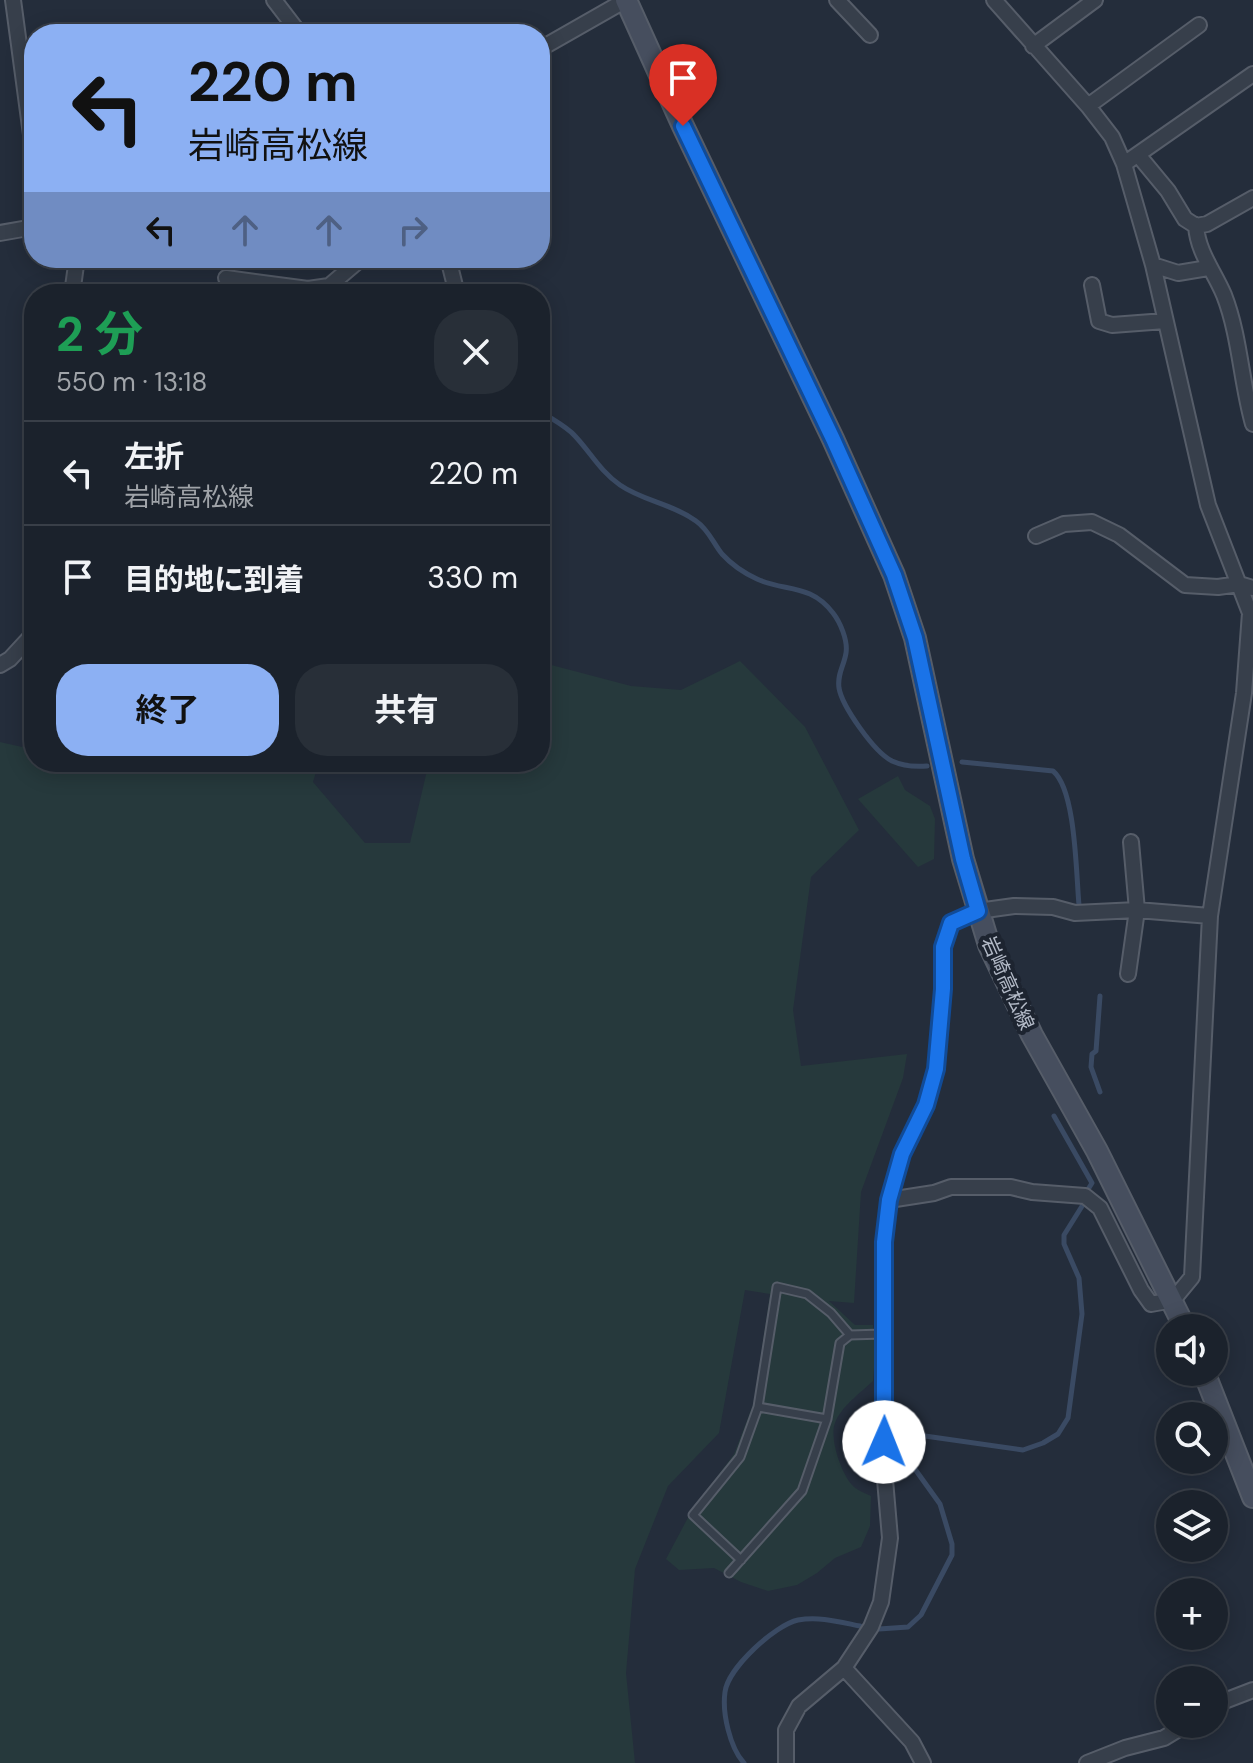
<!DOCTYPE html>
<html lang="ja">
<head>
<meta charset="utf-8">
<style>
	:root { --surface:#1b222c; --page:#282f38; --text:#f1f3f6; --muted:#a0a4a9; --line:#393f48; --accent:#8cb0f3 }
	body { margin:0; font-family:"DM Sans","Noto Sans JP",sans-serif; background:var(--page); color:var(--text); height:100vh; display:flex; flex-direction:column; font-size:30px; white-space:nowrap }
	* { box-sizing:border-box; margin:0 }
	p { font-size:26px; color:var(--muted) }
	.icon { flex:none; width:44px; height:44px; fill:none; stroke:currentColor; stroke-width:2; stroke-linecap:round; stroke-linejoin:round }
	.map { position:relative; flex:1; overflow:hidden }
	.panel { position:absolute; left:24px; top:284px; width:526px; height:488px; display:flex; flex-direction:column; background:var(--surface); border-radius:32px; box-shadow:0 4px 20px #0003,0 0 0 2px var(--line) }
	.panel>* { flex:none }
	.top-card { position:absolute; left:24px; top:24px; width:526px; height:244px; border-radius:32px; box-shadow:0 4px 20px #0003,0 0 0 2px var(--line); background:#8cb0f3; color:#111; overflow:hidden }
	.buttons { position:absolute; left:1156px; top:1314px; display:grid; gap:16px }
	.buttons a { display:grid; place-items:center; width:72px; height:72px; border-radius:50%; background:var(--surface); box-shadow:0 4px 20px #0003,0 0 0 2px var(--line); font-size:40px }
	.pin { position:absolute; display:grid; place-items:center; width:68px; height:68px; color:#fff; margin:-82px -34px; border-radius:50% 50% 50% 0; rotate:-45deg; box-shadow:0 0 8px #0007 }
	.pin .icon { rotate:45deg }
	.me { position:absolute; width:88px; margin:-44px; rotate:1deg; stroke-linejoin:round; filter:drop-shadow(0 0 6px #0008) }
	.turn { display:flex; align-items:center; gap:28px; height:168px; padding:0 32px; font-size:36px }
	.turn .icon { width:104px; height:104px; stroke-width:2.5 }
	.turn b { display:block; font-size:56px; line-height:68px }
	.lanes { display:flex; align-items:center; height:76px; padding:0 32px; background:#0003; justify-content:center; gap:40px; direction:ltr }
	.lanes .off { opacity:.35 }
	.round { display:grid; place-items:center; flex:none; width:84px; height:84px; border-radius:32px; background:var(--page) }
	.head { display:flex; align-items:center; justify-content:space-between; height:136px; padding:0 32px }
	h1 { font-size:48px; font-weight:700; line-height:60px; color:#1e9e55 }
	.action { display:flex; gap:16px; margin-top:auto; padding:16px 32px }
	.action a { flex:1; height:92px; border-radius:32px; background:var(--accent); color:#111; font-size:32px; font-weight:700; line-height:92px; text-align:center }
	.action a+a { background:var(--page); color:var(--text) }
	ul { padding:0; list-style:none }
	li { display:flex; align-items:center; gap:24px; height:104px; padding:0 32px; border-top:2px solid var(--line) }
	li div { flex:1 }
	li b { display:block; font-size:30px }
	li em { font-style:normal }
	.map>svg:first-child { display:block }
	.green { fill:#26393c }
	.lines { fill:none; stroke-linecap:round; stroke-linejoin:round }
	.stream { stroke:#3a4a63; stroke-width:5 }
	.lane-casing { stroke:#565d69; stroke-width:11 }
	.street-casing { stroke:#565d69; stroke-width:18 }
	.secondary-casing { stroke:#565d69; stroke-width:24 }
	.lane { stroke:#373f4b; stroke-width:7 }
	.street { stroke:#373f4b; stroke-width:14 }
	.secondary { stroke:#464e5e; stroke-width:20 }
	.route-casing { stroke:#114b97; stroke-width:20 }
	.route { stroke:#1a73e8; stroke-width:14 }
	.labels { text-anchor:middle; stroke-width:8; stroke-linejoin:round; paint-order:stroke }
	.street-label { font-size:20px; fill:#b3bac7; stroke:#1d2430 }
</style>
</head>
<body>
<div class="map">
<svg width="1253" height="1763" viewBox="0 0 1253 1763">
	<rect width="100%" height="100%" fill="#242d3b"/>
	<path class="green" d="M740,661L805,727L859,830L811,877L793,1010L801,1066L907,1054L903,1078L861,1192L854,1303L829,1301L855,1325H873L875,1356L873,1381C860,1393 841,1407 835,1423C829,1439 842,1476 854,1487C859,1491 865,1493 871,1496L870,1526L861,1547L835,1558L817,1573L797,1585L768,1591L741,1582L714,1568L679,1570L666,1559L692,1510L734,1454L754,1402L770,1294L745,1290L719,1433L668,1486L635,1569L626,1673L635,1763H0V742L22,747L34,734V762H319L313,782L365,843H410L429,762H540V662L631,686L681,690Z
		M898,776L905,790L930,806L935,819L934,859L918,867L858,799Z"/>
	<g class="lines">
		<path class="stream" d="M540,411C551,419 566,426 575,436C591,453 600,471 620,485C643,501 673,504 696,521C709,530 713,543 722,554C732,565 744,573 757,579C785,592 810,583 833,613C840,622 848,640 846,653C844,666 837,674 839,688C842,706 874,752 892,761C903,766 915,767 927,766
			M962,762L1053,771C1076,790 1076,874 1079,905
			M1100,996L1096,1051L1092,1054L1091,1067L1100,1092
			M1054,1116L1092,1183L1087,1191
			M879,1629L908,1627L921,1615L952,1555V1544L940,1504L907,1458V1447L912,1441L925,1436L1023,1450L1043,1443L1058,1434L1068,1418L1082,1314L1079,1278L1064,1244V1235L1084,1203
			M744,1763C730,1748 722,1713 725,1692C728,1668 775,1625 798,1620C819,1616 840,1622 860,1626"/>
		<g class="lane-casing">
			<path id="lane" d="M758,1407L827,1419
				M741,1560L693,1515L740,1457L758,1407L777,1287L807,1294L831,1313L850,1335
				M729,1573L802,1491L827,1419L840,1343L850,1335L883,1334"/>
		</g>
		<g class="street-casing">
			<path id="street" d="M13,0L34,157
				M274,0L300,34
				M837,0L870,35
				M1033,46L1095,0
				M540,49L626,0
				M1088,106L1199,25
				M1139,156L1168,191L1185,219L1196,226L1207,224L1253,198
				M1124,164L1253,74
				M1196,226C1198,253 1214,271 1224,295C1240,336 1241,382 1253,424
				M0,233L34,227
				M448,258L457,294
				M1153,265L1178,273L1208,268
				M226,278L308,289L329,286L362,258
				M1092,285L1099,321L1112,325L1165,321
				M72,294L77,258
				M1036,536L1064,524L1092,522L1119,535L1185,585L1218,587L1239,584L1253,588
				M0,665L10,659L34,633
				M1128,974L1137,910L1131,842
				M889,1200L934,1193L951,1187H1011L1032,1192L1085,1196L1100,1208L1141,1290L1151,1304L1173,1300L1192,1277L1210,916L1244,693L1250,613L1208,505L1153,265L1124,164L1112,137L1088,106L994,0
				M844,1668L912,1742L923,1763
				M1214,1705L1253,1690
				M786,1763V1730L799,1706L844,1668L871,1627L881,1602L890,1538L884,1468V1242L889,1200L902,1154L926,1105L936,1069L943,989V947L951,923L978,911L1014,906L1053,907L1075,913L1137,910L1210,916
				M1087,1763L1125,1748L1164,1738L1187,1724"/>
		</g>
		<g class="secondary-casing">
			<path id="secondary" d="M626,0L683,126L833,439L894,575L915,638L963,859L989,945L1032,1035L1097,1151L1185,1328
				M1204,1372L1253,1497"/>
		</g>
		<use href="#lane" class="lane"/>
		<use href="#street" class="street"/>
		<use href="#secondary" class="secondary"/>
	</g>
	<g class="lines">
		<g class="route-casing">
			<path id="route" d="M683,126L833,439L894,575L915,638L963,859L978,911L951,923L943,947V989L936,1069L926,1105L902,1154L889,1200L884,1242V1442"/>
		</g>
		<use href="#route" class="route"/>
	</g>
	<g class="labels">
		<g class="street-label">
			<text transform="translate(1008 983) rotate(66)" y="7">岩崎高松線</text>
		</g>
	</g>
</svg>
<div class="buttons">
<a><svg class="icon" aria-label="sound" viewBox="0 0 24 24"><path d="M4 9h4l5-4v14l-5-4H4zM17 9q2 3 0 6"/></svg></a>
<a><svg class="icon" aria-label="search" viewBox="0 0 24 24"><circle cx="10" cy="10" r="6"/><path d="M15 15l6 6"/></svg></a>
<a><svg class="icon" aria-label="layers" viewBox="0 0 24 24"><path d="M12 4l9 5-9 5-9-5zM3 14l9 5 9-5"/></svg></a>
<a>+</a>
<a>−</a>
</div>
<div class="pin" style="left:683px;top:126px;background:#d93025"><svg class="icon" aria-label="arrive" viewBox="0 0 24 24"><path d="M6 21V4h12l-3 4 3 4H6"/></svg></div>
<svg class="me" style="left:884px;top:1442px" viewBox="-20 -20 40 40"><circle r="19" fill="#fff"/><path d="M0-13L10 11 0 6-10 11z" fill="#1a73e8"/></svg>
<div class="top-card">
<div class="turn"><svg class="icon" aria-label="left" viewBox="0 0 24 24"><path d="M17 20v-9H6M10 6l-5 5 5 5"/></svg><div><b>220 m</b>岩崎高松線</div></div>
<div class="lanes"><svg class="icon" aria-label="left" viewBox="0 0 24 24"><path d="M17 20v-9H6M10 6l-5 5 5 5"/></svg><svg class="icon off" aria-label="ahead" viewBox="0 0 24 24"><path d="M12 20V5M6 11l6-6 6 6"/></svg><svg class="icon off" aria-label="ahead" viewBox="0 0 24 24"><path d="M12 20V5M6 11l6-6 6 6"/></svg><svg class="icon off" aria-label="right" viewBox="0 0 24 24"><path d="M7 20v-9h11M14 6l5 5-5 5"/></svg></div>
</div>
<section class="panel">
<div class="head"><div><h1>2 分</h1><p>550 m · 13:18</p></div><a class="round"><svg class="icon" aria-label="close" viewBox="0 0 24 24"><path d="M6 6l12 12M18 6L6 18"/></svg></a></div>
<ul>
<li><svg class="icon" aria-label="left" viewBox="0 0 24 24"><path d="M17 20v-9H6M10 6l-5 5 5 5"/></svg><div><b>左折</b><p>岩崎高松線</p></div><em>220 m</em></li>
<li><svg class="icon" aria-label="arrive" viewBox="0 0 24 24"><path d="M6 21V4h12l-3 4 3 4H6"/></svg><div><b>目的地に到着</b></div><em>330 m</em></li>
</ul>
<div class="action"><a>終了</a><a>共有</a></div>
</section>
</div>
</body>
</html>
